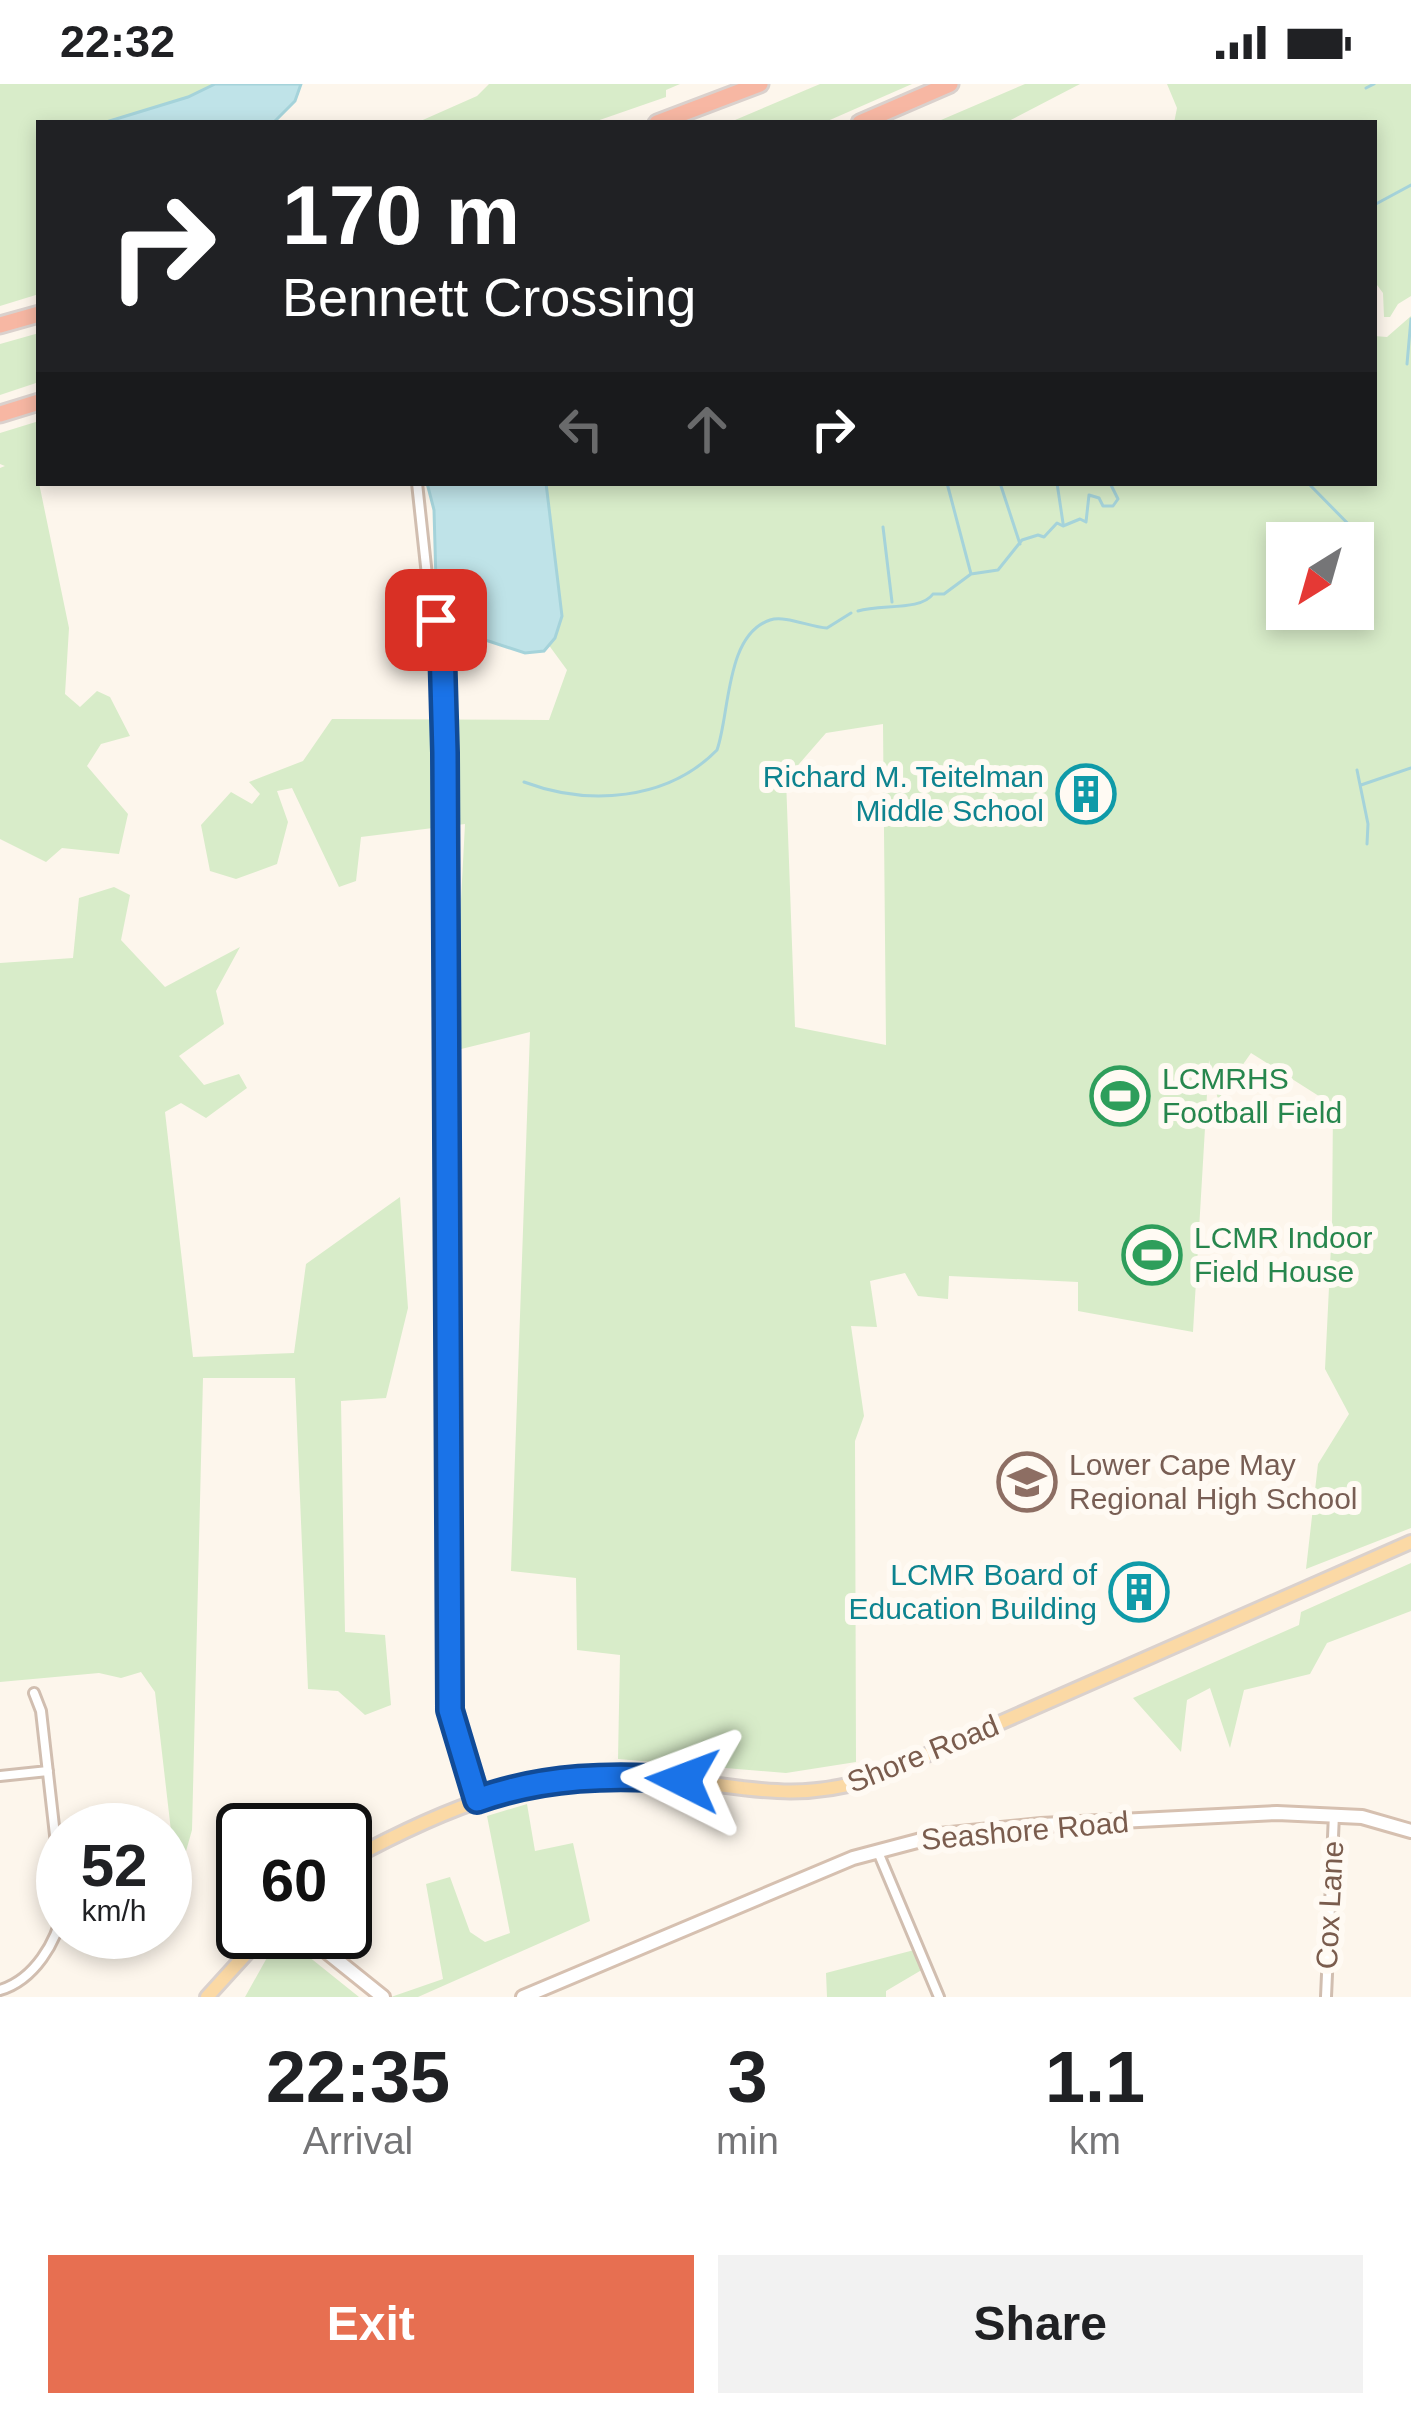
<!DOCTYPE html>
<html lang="en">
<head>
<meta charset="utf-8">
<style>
	:root { --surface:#fff; --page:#f2f2f2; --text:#202124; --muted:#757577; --accent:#e76f51 }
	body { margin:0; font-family:Arial,sans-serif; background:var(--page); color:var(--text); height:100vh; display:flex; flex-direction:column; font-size:45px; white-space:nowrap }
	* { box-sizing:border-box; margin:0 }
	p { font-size:39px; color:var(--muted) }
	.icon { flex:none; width:66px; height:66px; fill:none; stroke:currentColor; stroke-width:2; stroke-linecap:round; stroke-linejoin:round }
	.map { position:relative; height:1913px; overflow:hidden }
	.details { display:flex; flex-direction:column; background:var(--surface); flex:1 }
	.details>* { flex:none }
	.guide { position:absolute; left:36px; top:36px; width:1341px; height:366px; border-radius:0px; box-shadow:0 6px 18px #0003; background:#202124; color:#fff; overflow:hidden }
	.needle { width:78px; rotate:217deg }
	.fabs { position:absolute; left:1266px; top:438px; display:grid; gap:24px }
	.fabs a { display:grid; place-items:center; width:108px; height:108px; border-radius:0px; background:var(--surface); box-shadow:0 6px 18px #0003; font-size:60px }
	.speed { position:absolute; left:36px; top:1719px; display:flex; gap:24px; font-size:60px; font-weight:700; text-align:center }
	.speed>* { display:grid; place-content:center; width:156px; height:156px; border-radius:50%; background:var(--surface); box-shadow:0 6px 18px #0003; line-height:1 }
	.speed small { font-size:30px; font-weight:400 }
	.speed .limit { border:6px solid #111; border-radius:18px; background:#fff; color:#111 }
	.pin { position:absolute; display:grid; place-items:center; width:102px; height:102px; color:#fff; margin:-51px; border-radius:24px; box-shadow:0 6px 18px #0006 }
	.me { position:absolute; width:132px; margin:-66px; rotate:273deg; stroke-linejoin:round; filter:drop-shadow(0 0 9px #0008) }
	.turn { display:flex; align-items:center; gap:42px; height:252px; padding:0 48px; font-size:54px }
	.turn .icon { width:156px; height:156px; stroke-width:2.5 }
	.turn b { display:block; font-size:84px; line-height:102px }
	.lanes { display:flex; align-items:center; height:114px; padding:0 48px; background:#0003; justify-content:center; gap:60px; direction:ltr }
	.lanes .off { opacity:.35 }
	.eta { display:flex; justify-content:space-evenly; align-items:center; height:204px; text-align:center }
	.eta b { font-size:72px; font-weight:600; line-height:84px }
	.action { display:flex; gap:24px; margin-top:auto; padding:24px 48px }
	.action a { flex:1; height:138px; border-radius:0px; background:var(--accent); color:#fff; font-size:48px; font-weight:600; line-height:138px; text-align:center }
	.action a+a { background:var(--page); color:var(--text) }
	.status { display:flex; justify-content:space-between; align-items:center; height:84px; padding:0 60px; background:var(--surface); direction:ltr }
	.status svg { height:33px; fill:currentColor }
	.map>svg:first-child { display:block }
	.green { fill:#d8ecc9; fill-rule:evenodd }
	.water { fill:#bfe3e8; stroke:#a5d3da; stroke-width:3 }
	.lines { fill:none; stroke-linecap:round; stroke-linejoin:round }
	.stream { stroke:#a5d3da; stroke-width:3 }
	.street-casing { stroke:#d1beb0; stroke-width:14 }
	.secondary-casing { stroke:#d6c0b0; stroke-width:18 }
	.primary-casing { stroke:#dad1cd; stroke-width:18 }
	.highway-casing { stroke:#dad1cd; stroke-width:21 }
	.street { stroke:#fff; stroke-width:8 }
	.secondary { stroke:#fff; stroke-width:12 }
	.primary { stroke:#fbd9a5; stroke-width:12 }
	.highway { stroke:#f7b7a3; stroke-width:15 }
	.route-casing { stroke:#114b97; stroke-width:30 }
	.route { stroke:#1a73e8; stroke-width:21 }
	.labels { text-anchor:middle; stroke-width:12; stroke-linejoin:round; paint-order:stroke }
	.culture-label { font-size:30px; fill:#0d838f; stroke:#fffaf3; text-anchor:end }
	.leisure-label { font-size:30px; fill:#27864d; stroke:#fffaf3; text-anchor:start }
	.education-label { font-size:30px; fill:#785e54; stroke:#fffaf3; text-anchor:start }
	.street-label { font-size:30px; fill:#7a5c4d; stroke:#fffaf3 }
</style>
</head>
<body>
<div class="status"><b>22:32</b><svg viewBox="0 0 49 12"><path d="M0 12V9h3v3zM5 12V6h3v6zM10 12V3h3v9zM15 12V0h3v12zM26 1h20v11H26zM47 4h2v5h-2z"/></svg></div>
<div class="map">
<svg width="1411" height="1913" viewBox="0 0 1411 1913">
	<rect width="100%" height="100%" fill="#fdf6ec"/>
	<path class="green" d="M0,0H229L127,39H39V210L0,222Z
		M489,0H680L666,6V13L591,39H416L477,12Z
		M820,0H912L823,39H728Z
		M1025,0H1080L1005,39H934Z
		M1167,0H1411V212L1398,220L1390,233H1384L1383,209L1374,197V39H1174L1177,24Z
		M1411,232V1444L1306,1485L1318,1380L1349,1330L1325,1285L1332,1142L1333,1021L1251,969L1218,1016L1209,976L1193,1248L1078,1227V1198L949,1192L948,1215L918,1212L905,1189L870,1197L877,1243L851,1242L864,1332L855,1357L856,1678L786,1689L618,1675L620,1571L577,1566L576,1494L511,1487L530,948L453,967L465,740L361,753L356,797L339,803L292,704L277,707L288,738L277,780L236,795L210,787L201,741L231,708L252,720L260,710L249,698L303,677L332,635L549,636L567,586L548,560L544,399H1374V252L1387,253ZM1287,459H1353V525H1287ZM883,640L886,961L795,943L786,695L826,649Z
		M39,249V298L0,311V260Z
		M39,337V399L69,544L65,610L80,623L97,607L110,613L130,652L101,660L87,682L128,730L119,770L62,764L46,778L0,755V384L5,382L0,380V349Z
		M114,803L130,811L121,856L165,903L240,863L216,907L224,940L179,972L204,1001L239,990L247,1004L206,1034L181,1019L165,1028L193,1273L294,1269L306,1180L400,1113L408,1224L386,1314L341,1317L345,1548L385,1551L391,1621L365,1631L338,1607L308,1605L295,1294H203L192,1746L177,1799L155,1608L141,1588L121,1594L99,1589L0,1598V879L73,874L79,814Z
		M1411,1479V1527L1327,1559L1310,1590L1244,1606L1230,1664L1210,1604L1187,1616L1181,1668L1133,1614L1299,1541L1301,1528Z
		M527,1720L535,1767L573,1759L590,1837L418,1913H391L443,1895L426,1800L450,1793L470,1848L485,1858L510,1849L487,1732Z
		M288,1856L359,1913H245L269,1870Z
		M918,1865L925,1884L886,1907V1913H827L826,1889Z"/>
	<path class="water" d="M215,0H301L295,17L273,39H103L188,13Z
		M427,399H546L562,532L555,554L544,567L525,569L455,546L436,498L434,426Z"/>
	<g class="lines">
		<path class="stream" d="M1366,4L1374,0
			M1374,121L1411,101
			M1407,280L1411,235
			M947,399L971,490
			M1000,399L1020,460
			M1057,399L1063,439
			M1308,399L1363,455
			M883,443L892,518
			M858,527C881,520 921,527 933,510H944L971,490L998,486L1022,456L1038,451L1044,453L1057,439L1063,442L1080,435L1086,438L1089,411L1099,414L1103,422H1113L1118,415L1110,399
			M1357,686L1368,740L1367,760
			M524,698C588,722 667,717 717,666C730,630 725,551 770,536C785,531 810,543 827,544L851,529
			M1361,701L1411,684"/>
		<g class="street-casing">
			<path id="street" d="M417,399L429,510L442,561L445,669L447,1606L477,1716
				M34,1609L41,1627L63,1822
				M0,1692L48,1687
				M878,1768L939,1913
				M0,1906C34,1896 57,1858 63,1825
				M1326,1913L1334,1730"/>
		</g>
		<g class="secondary-casing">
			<path id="secondary" d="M302,1848L383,1913
				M523,1913L853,1774L940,1751L1041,1741L1277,1729L1362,1733L1411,1747"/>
		</g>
		<g class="primary-casing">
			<path id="primary" d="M345,1778C448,1722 533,1687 652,1694C739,1699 783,1721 872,1695L1411,1458
				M207,1913L266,1848"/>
		</g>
		<g class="highway-casing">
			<path id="highway" d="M657,39L760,0
				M860,39L950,0
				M0,241L39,230
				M0,330L39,318"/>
		</g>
		<use href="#street" class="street"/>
		<use href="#secondary" class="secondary"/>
		<use href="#primary" class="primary"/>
		<use href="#highway" class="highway"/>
	</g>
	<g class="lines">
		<g class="route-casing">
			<path id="route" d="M436,536L442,561L445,669L450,1626L477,1716C544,1692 613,1690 683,1696"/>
		</g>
		<use href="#route" class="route"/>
	</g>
	<defs>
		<g id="building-ring" transform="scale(3)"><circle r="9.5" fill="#fffaf3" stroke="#0f9aa8" stroke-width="1.5"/><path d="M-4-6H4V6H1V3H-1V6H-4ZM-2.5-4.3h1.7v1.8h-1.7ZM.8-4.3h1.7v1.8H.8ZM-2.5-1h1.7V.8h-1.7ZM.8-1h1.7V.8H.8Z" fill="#0f9aa8"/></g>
		<g id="stadium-ring" transform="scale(3)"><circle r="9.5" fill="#fffaf3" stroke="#2e9e5b" stroke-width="1.5"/><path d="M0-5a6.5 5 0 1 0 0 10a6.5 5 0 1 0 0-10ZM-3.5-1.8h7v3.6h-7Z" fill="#2e9e5b"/></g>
		<g id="school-ring" transform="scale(3)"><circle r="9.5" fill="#fffaf3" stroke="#8d6e63" stroke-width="1.5"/><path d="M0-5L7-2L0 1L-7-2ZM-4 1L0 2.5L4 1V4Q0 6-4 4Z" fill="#8d6e63"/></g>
	</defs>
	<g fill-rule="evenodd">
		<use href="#building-ring" x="1086" y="710"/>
		<use href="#stadium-ring" x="1120" y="1012"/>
		<use href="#stadium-ring" x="1152" y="1171"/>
		<use href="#school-ring" x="1027" y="1398"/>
		<use href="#building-ring" x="1139" y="1508"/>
	</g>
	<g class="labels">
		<g class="culture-label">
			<text x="1044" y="703">Richard M. Teitelman<tspan x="1044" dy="34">Middle School</tspan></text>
			<text x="1097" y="1501">LCMR Board of<tspan x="1097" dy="34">Education Building</tspan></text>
		</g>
		<g class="leisure-label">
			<text x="1162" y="1005">LCMRHS<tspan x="1162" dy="34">Football Field</tspan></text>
			<text x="1194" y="1164">LCMR Indoor<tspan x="1194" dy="34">Field House</tspan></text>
		</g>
		<g class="education-label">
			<text x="1069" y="1391">Lower Cape May<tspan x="1069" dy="34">Regional High School</tspan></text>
		</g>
		<g class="street-label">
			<text transform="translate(923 1670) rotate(-22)" y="10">Shore Road</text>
			<text transform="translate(1025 1747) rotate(-5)" y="10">Seashore Road</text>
			<text transform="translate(1330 1821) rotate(-87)" y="10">Cox Lane</text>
		</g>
	</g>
</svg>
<div class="fabs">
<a><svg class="needle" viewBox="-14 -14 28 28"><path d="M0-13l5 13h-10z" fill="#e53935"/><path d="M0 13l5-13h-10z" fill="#757577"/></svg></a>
</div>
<div class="speed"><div>52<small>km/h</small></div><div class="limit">60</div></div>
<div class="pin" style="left:436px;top:536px;background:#d93025"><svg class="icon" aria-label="arrive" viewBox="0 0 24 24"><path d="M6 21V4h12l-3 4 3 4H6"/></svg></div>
<svg class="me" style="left:683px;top:1696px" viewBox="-20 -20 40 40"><path d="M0-17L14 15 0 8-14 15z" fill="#1a73e8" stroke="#fff" stroke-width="4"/></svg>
<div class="guide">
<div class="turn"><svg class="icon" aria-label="right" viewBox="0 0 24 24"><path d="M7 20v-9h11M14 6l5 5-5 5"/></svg><div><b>170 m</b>Bennett Crossing</div></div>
<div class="lanes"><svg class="icon off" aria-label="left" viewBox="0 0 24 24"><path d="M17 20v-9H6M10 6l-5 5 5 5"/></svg><svg class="icon off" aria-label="ahead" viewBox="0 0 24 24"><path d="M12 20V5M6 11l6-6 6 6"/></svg><svg class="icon" aria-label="right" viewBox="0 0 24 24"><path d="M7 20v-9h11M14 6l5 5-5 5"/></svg></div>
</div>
</div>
<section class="details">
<div class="eta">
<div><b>22:35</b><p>Arrival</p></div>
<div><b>3</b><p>min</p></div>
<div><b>1.1</b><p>km</p></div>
</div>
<div class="action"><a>Exit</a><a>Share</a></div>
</section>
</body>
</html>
